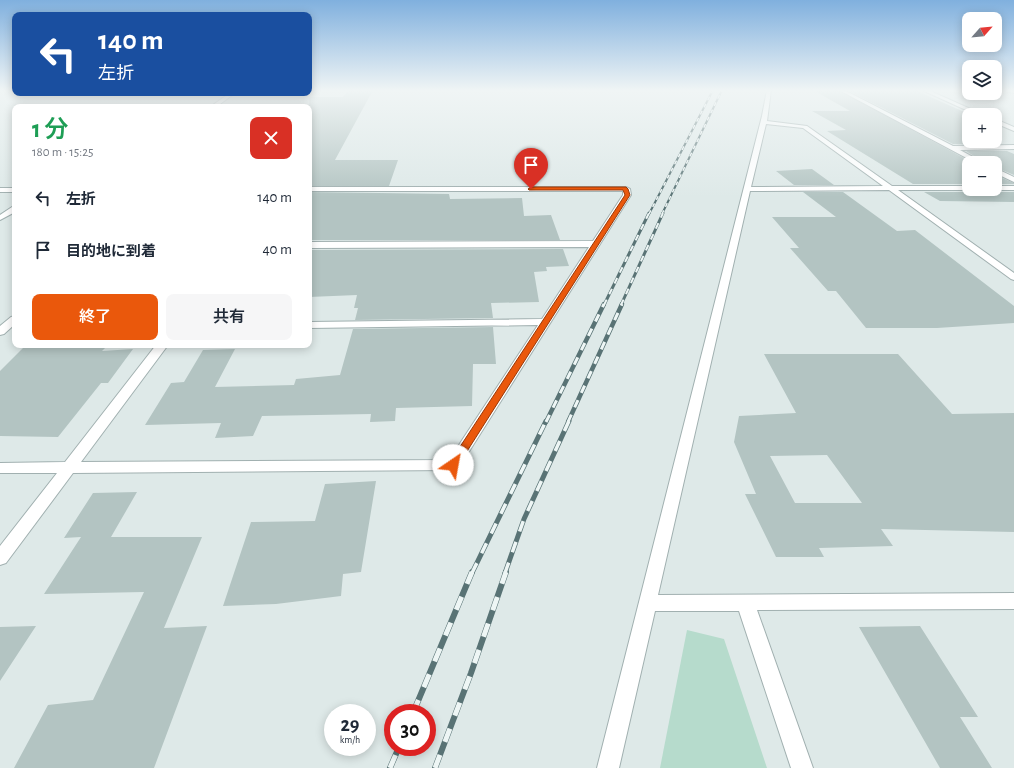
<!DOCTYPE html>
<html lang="ja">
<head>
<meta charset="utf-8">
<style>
	:root { --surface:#fff; --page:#f6f6f7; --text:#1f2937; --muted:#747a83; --accent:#ea580c }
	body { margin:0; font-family:"Alegreya Sans","Noto Sans JP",sans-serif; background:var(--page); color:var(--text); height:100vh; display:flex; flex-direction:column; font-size:15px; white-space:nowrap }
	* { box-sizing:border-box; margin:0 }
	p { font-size:13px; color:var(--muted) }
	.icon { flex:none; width:22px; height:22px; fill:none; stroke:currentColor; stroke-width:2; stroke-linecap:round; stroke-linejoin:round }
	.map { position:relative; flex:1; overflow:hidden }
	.sheet { position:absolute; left:12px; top:104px; width:300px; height:244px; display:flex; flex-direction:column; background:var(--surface); border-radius:8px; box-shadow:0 2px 10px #0003 }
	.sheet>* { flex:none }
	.banner { position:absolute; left:12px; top:12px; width:300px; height:84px; border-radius:8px; box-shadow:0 2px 10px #0003; background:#1a4fa0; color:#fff; overflow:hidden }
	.needle { width:26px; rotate:63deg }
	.buttons { position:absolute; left:962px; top:12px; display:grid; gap:8px }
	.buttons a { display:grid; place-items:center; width:40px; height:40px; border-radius:8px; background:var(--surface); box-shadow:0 2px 10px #0003; font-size:20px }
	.speed { position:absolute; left:324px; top:704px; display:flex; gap:8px; font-size:20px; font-weight:700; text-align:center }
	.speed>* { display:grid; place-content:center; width:52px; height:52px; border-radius:50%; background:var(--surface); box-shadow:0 2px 10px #0003; line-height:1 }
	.speed small { font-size:10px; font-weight:400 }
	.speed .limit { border:6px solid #d22; background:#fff; color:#111 }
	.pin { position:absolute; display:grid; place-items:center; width:34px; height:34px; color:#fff; margin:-41px -17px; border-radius:50% 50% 50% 0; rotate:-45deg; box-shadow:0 0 4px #0007 }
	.pin .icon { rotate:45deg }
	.me { position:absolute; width:44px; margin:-22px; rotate:33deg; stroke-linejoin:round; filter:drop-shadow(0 0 3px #0008) }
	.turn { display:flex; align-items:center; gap:14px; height:84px; padding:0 20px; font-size:18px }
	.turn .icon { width:52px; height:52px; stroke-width:2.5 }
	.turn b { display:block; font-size:28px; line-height:34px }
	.round { display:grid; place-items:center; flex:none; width:42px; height:42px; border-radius:8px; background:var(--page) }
	.overview { display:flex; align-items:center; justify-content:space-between; height:68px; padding:0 20px }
	h1 { font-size:24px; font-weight:600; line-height:30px; color:#1e9e55 }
	.action { display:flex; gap:8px; margin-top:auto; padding:8px 20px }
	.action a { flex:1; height:46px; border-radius:8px; background:var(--accent); color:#fff; font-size:16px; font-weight:600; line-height:46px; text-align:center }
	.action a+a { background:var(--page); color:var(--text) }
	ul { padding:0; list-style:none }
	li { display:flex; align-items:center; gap:12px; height:52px; padding:0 20px }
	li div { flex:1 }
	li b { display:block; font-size:15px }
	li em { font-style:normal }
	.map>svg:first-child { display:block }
	.green { fill:#b6dbcc }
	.building { fill:#b3c4c2; fill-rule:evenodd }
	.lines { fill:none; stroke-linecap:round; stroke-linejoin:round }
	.minor-casing { stroke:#a1b0b0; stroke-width:2 }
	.minor { fill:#fff; fill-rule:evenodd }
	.rail-far4-casing { stroke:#597375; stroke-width:2 }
	.rail-far3-casing { stroke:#597375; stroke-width:3 }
	.rail-far2-casing { stroke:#597375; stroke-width:4.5 }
	.rail-far1-casing { stroke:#597375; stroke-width:5 }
	.rail-casing { stroke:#597375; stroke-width:6 }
	.rail-far4 { stroke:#eef6f5; stroke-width:1.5; stroke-dasharray:4; stroke-linecap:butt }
	.rail-far3 { stroke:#eef6f5; stroke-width:2; stroke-dasharray:6; stroke-linecap:butt }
	.rail-far2 { stroke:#eef6f5; stroke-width:3; stroke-dasharray:8; stroke-linecap:butt }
	.rail-far1 { stroke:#eef6f5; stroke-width:3.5; stroke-dasharray:11; stroke-linecap:butt }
	.rail { stroke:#eef6f5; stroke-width:5; stroke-dasharray:14; stroke-linecap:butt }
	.route { fill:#ea580c; stroke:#983908 }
</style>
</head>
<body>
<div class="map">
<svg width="1014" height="768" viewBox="0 0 1014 768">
	<rect width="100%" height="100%" fill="#dee9e8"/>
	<path class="green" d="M687,630L724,639L767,768H660Z"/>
	<path class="building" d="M349,90H373L335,160H398L389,186H309V97H343Z
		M813,90H838L973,163H969V184H913L827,131L846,130L812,111H850Z
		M847,90L917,91L971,115H969V141H988L993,144H953Z
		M966,151H1007L1014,154V175L995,167V163H985Z
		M812,169L834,185H794L776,171Z
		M995,175L1014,183V184H995Z
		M973,189H991L992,192H1014V202L940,201L924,192H972Z
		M309,192L449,194L450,199L522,198L524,216L551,215L560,240H309Z
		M803,192H843L897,231L915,230L1014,306V323L937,328H866L836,291H828L790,248H799L772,217H836Z
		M563,249L569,266L546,267L547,271L534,272L539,302L491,303L493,318L355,320L358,308H354L357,295L309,297V250Z
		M493,327L496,364H473L472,406L396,408L395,421L370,422L371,414L262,416L253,436L215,438L221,423L145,425L171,383L184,382L203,350L235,349L215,387L294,385L296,379L340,375L353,329Z
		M26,345H108L102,351L133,349L108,383H101L58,437L0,436V371Z
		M764,354H898L952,414L1014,413V532L881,529L893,546L819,548L824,557H776L745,494H756L734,442L739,416L796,413ZM827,455L862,503H795L770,456Z
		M376,481L361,572L343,574L341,596L276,604L223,606L251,522L315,521L325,484Z
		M137,492L111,537H202L164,628L207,626L154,768H14L48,705L93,700L144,592L44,594L81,537L64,538L93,493Z
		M36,626L0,681V627Z
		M920,626L978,717H960L992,768H940L859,627Z"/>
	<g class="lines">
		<g class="minor-casing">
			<path id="minor" d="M767,90H771L767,121L807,126L892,186H969V189L972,190H898L1014,273V280L1011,279L889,190L750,191L658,595L1014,593V609L757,610L813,768H791L739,611H655L619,768H597L762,116ZM766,124L803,128L883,186L751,187Z
				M839,90H844L953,146L1014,145V149L960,150L984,163H976Z
				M922,90H928L984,115H977Z
				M1005,90L1014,91V93L1005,91Z
				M230,93H235L216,107H210Z
				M995,119L1014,127V131L995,123Z
				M995,168L1014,177V182L995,173Z
				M995,186H1014V190H992L995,189Z
				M309,187H626L630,189L631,195L458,469L453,470L73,473L6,563L0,565V546L57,473H0V463L65,462L156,345H168L81,462L449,460L538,325L309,328V322L542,319L589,247L309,248V242L593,241L623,195V191H309Z
				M0,188H15V192H0Z
				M12,207H15V212L0,220V215Z
				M15,316V324L4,334L0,335V326L11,317Z"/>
		</g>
		<use href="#minor" class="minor"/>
		<g class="rail-far4-casing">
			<path id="rail-far4" d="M649,214L713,90
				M662,214L722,90"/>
		</g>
		<g class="rail-far3-casing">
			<path id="rail-far3" d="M604,305L649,213
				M621,305L663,213"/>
		</g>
		<g class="rail-far2-casing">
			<path id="rail-far2" d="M546,422L604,304
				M568,422L622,304"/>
		</g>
		<g class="rail-far1-casing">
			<path id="rail-far1" d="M472,573L546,421
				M505,573L524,519L569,421"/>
		</g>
		<g class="rail-casing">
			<path id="rail" d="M413,713L472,572
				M390,768L399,747
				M435,768L471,673L506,572"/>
		</g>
		<use href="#rail-far4" class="rail-far4"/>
		<use href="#rail-far3" class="rail-far3"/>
		<use href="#rail-far2" class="rail-far2"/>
		<use href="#rail-far1" class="rail-far1"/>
		<use href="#rail" class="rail"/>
	</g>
	<linearGradient id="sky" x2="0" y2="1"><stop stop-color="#80b0de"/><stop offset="0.46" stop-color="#f0f5f5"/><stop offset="1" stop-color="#f0f5f5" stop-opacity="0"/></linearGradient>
	<rect width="1014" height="197" fill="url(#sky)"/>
	<path class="route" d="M531,187H626L628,189L630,195L457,467H450L448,465L450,462L625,195L623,190H529L528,189Z"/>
</svg>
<div class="buttons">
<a><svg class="needle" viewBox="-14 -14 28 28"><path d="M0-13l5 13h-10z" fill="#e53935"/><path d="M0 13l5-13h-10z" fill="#747a83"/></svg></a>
<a><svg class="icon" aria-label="layers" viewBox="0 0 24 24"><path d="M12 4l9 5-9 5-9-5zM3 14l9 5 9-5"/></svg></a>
<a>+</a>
<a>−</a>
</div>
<div class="speed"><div>29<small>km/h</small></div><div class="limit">30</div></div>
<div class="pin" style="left:531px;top:189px;background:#d93025"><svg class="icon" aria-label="arrive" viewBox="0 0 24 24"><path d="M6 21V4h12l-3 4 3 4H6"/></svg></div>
<svg class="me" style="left:453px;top:465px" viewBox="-20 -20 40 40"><circle r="19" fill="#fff"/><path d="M0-13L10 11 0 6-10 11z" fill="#ea580c"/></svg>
<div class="banner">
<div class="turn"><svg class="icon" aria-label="left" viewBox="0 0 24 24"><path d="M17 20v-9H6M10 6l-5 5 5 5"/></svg><div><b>140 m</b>左折</div></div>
</div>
<section class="sheet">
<div class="overview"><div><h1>1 分</h1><p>180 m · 15:25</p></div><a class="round" style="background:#d93025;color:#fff"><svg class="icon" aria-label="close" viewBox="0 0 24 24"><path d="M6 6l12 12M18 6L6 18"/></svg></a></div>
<ul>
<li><svg class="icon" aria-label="left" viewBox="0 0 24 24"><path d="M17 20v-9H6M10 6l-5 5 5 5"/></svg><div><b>左折</b></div><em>140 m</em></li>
<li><svg class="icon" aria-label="arrive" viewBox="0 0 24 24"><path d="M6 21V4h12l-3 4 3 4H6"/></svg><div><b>目的地に到着</b></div><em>40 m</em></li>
</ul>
<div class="action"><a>終了</a><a>共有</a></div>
</section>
</div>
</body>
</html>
